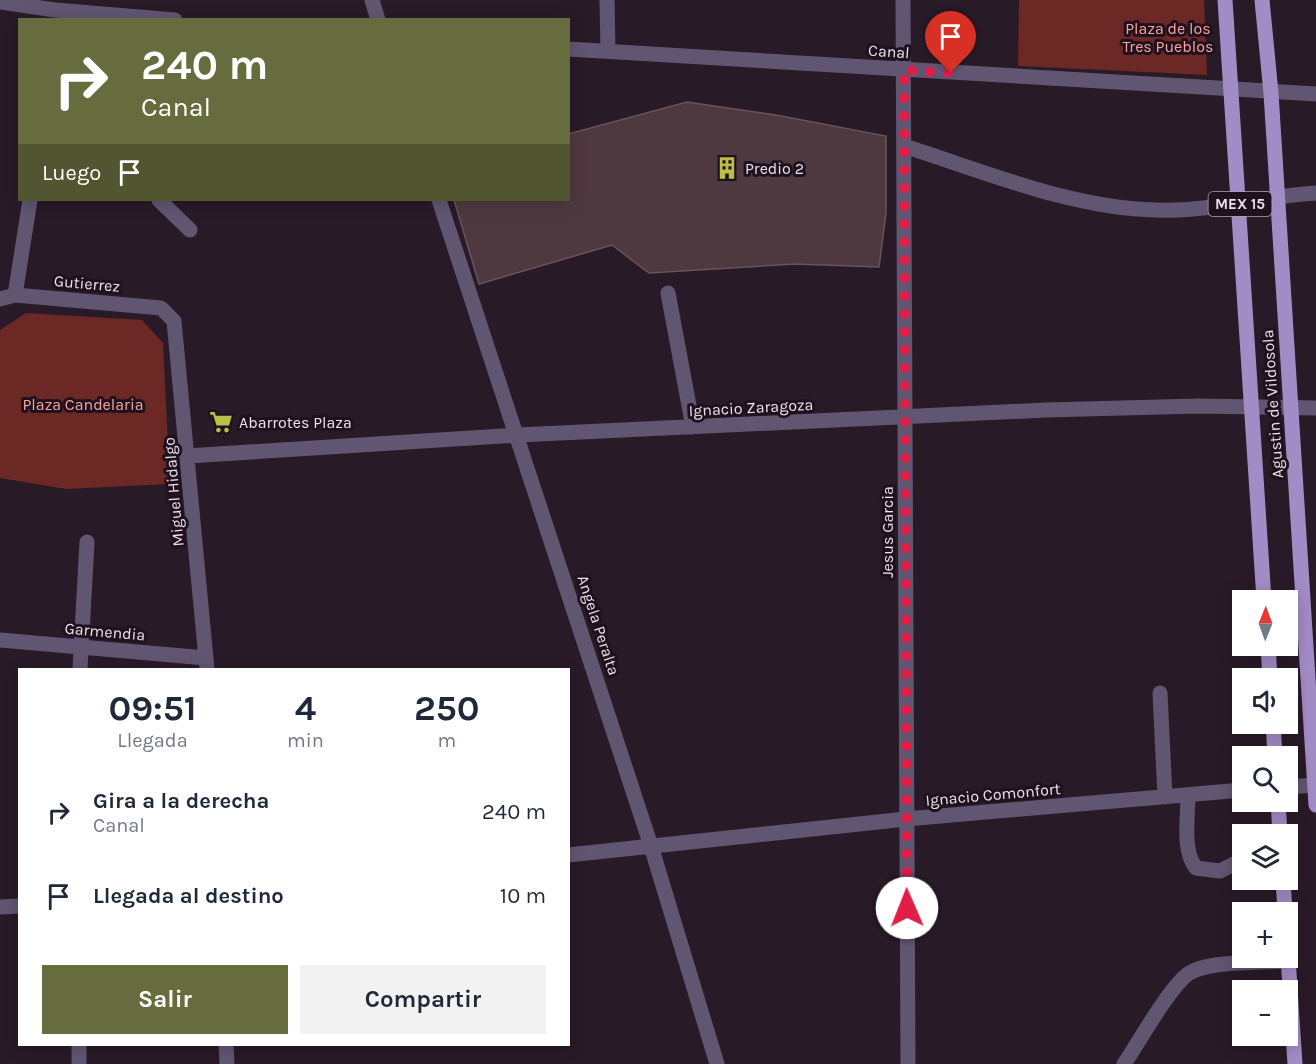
<!DOCTYPE html>
<html lang="es">
<head>
<meta charset="utf-8">
<style>
	:root { --surface:#fff; --page:#f2f2f3; --text:#1f2937; --muted:#747a83; --accent:#666c3d }
	body { margin:0; font-family:Karla,sans-serif; background:var(--page); color:var(--text); height:100vh; display:flex; flex-direction:column; font-size:22px; white-space:nowrap }
	* { box-sizing:border-box; margin:0 }
	p { font-size:20px; color:var(--muted) }
	.icon { flex:none; width:33px; height:33px; fill:none; stroke:currentColor; stroke-width:2; stroke-linecap:round; stroke-linejoin:round }
	.map { position:relative; flex:1; overflow:hidden }
	.drawer { position:absolute; left:18px; top:668px; width:552px; height:378px; display:flex; flex-direction:column; background:var(--surface); border-radius:0px; box-shadow:0 3px 15px #0003 }
	.drawer>* { flex:none }
	.guide { position:absolute; left:18px; top:18px; width:552px; height:183px; border-radius:0px; box-shadow:0 3px 15px #0003; background:#666c3d; color:#fff; overflow:hidden }
	.needle { width:39px; rotate:1deg }
	.tools { position:absolute; left:1232px; top:590px; display:grid; gap:12px }
	.tools a { display:grid; place-items:center; width:66px; height:66px; border-radius:0px; background:var(--surface); box-shadow:0 3px 15px #0003; font-size:30px }
	.pin { position:absolute; display:grid; place-items:center; width:51px; height:51px; color:#fff; margin:-62px -26px; border-radius:50% 50% 50% 0; rotate:-45deg; box-shadow:0 0 6px #0007 }
	.pin .icon { rotate:45deg }
	.me { position:absolute; width:66px; margin:-33px; rotate:359deg; stroke-linejoin:round; filter:drop-shadow(0 0 4px #0008) }
	.turn { display:flex; align-items:center; gap:21px; height:126px; padding:0 24px; font-size:27px }
	.turn .icon { width:78px; height:78px; stroke-width:2.5 }
	.turn b { display:block; font-size:42px; line-height:51px }
	.then { display:flex; align-items:center; height:57px; padding:0 24px; background:#0003; gap:12px; font-size:22px }
	.eta { display:flex; justify-content:space-evenly; align-items:center; height:102px; text-align:center }
	.eta b { font-size:36px; font-weight:700; line-height:42px }
	.action { display:flex; gap:12px; margin-top:auto; padding:12px 24px }
	.action a { flex:1; height:69px; border-radius:0px; background:var(--accent); color:#fff; font-size:24px; font-weight:700; line-height:69px; text-align:center }
	.action a+a { background:var(--page); color:var(--text) }
	ul { padding:0; list-style:none }
	li { display:flex; align-items:center; gap:18px; height:84px; padding:0 24px }
	li div { flex:1 }
	li b { display:block; font-size:22px }
	li em { font-style:normal }
	.map>svg:first-child { display:block }
	.green { fill:#6b2824 }
	.building { fill:#4f3940; stroke:#6a535a; stroke-width:1.5 }
	.lines { fill:none; stroke-linecap:round; stroke-linejoin:round }
	.minor { stroke:#615672; stroke-width:15 }
	.major { stroke:#a28cc5; stroke-width:15 }
	.route { stroke:#e11d48; stroke-width:10; stroke-dasharray:0 18 }
	.labels { text-anchor:middle; stroke-width:6; stroke-linejoin:round; paint-order:stroke }
	.shield { fill:#1f111e; stroke:#aea3ae; stroke-width:1.5 }
	.shield-label { font-size:15px; font-weight:bold; fill:#ece2eb }
	.park-label { font-size:16px; fill:#faa49b; stroke:#1f111e }
	.street-label { font-size:16px; fill:#ece2eb; stroke:#1f111e }
	.poi-label { font-size:16px; fill:#ece2eb; stroke:#1f111e; text-anchor:start }
</style>
</head>
<body>
<div class="map">
<svg width="1316" height="1064" viewBox="0 0 1316 1064">
	<rect width="100%" height="100%" fill="#291a27"/>
	<path class="green" d="M1019,0H1204L1207,75L1018,66Z
		M26,313L142,320L163,343L170,484L66,489L0,478V330Z"/>
	<path class="building" d="M687,102L776,115L886,136V213L879,267L795,264L649,273L612,245L479,284L454,200H568V134Z"/>
	<g class="lines">
		<path class="minor" d="M372,0L378,20
			M607,0L608,51
			M903,0L908,1064
			M0,2L55,10L175,20
			M568,49L1316,94
			M904,146C983,171 1073,209 1156,210C1210,212 1263,196 1316,193
			M159,200L190,230
			M439,200L651,846L717,1064
			M668,293L693,427
			M15,295L30,200
			M0,299L15,295L161,308L174,321L207,669
			M187,456L518,435L1046,410L1198,406L1316,408
			M0,640L206,658
			M80,669L87,542
			M1160,693L1165,797
			M1287,787L1316,785
			M1188,795C1188,817 1182,851 1196,868L1220,871L1242,860
			M568,855L906,819L1242,790
			M0,907L20,906
			M79,1044V1064
			M226,1044L227,1064
			M1124,1064C1139,1042 1169,988 1188,974C1207,960 1264,963 1288,961"/>
		<path class="major" d="M1225,0L1264,600
			M1262,0L1271,93L1316,805
			M1268,645L1270,678
			M1273,723L1275,756
			M1278,801L1280,834
			M1283,879L1285,912
			M1287,942L1295,1064"/>
	</g>
	<g class="lines">
		<path class="route" d="M907,908L904,70L951,73"/>
	</g>
	<defs>
		<g id="building-bare" transform="scale(1.8)"><path d="M-4-6H4V6H1V3H-1V6H-4ZM-2.5-4.3h1.7v1.8h-1.7ZM.8-4.3h1.7v1.8H.8ZM-2.5-1h1.7V.8h-1.7ZM.8-1h1.7V.8H.8Z" fill="#bcbf44" stroke="#1f111e" stroke-width="2.5" paint-order="stroke"/></g>
		<g id="supermarket-bare" transform="scale(1.8)"><path d="M-6-5.5h2.5l.6 2H6L4.5 2H-2.5L-4.4-4H-6ZM-1.5 3.2a1.3 1.3 0 1 0 .1 0ZM3 3.2a1.3 1.3 0 1 0 .1 0Z" fill="#bcbf44" stroke="#1f111e" stroke-width="2.5" paint-order="stroke"/></g>
	</defs>
	<g fill-rule="evenodd">
		<use href="#building-bare" x="727" y="168"/>
		<use href="#supermarket-bare" x="221" y="422"/>
	</g>
	<g class="labels">
		<rect class="shield" x="1208.5" y="192" width="63" height="24" rx="4.5"/>
		<g class="shield-label">
			<text x="1240" y="209">MEX 15</text>
		</g>
		<g class="park-label">
			<text x="1168" y="34">Plaza de los<tspan x="1168" dy="18">Tres Pueblos</tspan></text>
			<text x="83" y="410">Plaza Candelaria</text>
		</g>
		<g class="street-label">
			<text transform="translate(889 51) rotate(4)" y="6">Canal</text>
			<text transform="translate(87 283) rotate(5)" y="6">Gutierrez</text>
			<text transform="translate(1272 404) rotate(-94)" y="6">Agustin de Vildosola</text>
			<text transform="translate(751 407) rotate(-3)" y="6">Ignacio Zaragoza</text>
			<text transform="translate(173 492) rotate(-95)" y="6">Miguel Hidalgo</text>
			<text transform="translate(887 532) rotate(-90)" y="6">Jesus Garcia</text>
			<text transform="translate(599 625) rotate(72)" y="6">Angela Peralta</text>
			<text transform="translate(105 631) rotate(5)" y="6">Garmendia</text>
			<text transform="translate(993 794) rotate(-5)" y="6">Ignacio Comonfort</text>
		</g>
		<g class="poi-label">
			<text x="745" y="174">Predio 2</text>
			<text x="239" y="428">Abarrotes Plaza</text>
		</g>
	</g>
</svg>
<div class="tools">
<a><svg class="needle" viewBox="-14 -14 28 28"><path d="M0-13l5 13h-10z" fill="#e53935"/><path d="M0 13l5-13h-10z" fill="#747a83"/></svg></a>
<a><svg class="icon" aria-label="sound" viewBox="0 0 24 24"><path d="M4 9h4l5-4v14l-5-4H4zM17 9q2 3 0 6"/></svg></a>
<a><svg class="icon" aria-label="search" viewBox="0 0 24 24"><circle cx="10" cy="10" r="6"/><path d="M15 15l6 6"/></svg></a>
<a><svg class="icon" aria-label="layers" viewBox="0 0 24 24"><path d="M12 4l9 5-9 5-9-5zM3 14l9 5 9-5"/></svg></a>
<a>+</a>
<a>−</a>
</div>
<div class="pin" style="left:951px;top:73px;background:#d93025"><svg class="icon" aria-label="arrive" viewBox="0 0 24 24"><path d="M6 21V4h12l-3 4 3 4H6"/></svg></div>
<svg class="me" style="left:907px;top:908px" viewBox="-20 -20 40 40"><circle r="19" fill="#fff"/><path d="M0-13L10 11 0 6-10 11z" fill="#e11d48"/></svg>
<div class="guide">
<div class="turn"><svg class="icon" aria-label="right" viewBox="0 0 24 24"><path d="M7 20v-9h11M14 6l5 5-5 5"/></svg><div><b>240 m</b>Canal</div></div>
<div class="then">Luego<svg class="icon" aria-label="arrive" viewBox="0 0 24 24"><path d="M6 21V4h12l-3 4 3 4H6"/></svg></div>
</div>
<section class="drawer">
<div class="eta">
<div><b>09:51</b><p>Llegada</p></div>
<div><b>4</b><p>min</p></div>
<div><b>250</b><p>m</p></div>
</div>
<ul>
<li><svg class="icon" aria-label="right" viewBox="0 0 24 24"><path d="M7 20v-9h11M14 6l5 5-5 5"/></svg><div><b>Gira a la derecha</b><p>Canal</p></div><em>240 m</em></li>
<li><svg class="icon" aria-label="arrive" viewBox="0 0 24 24"><path d="M6 21V4h12l-3 4 3 4H6"/></svg><div><b>Llegada al destino</b></div><em>10 m</em></li>
</ul>
<div class="action"><a>Salir</a><a>Compartir</a></div>
</section>
</div>
</body>
</html>
